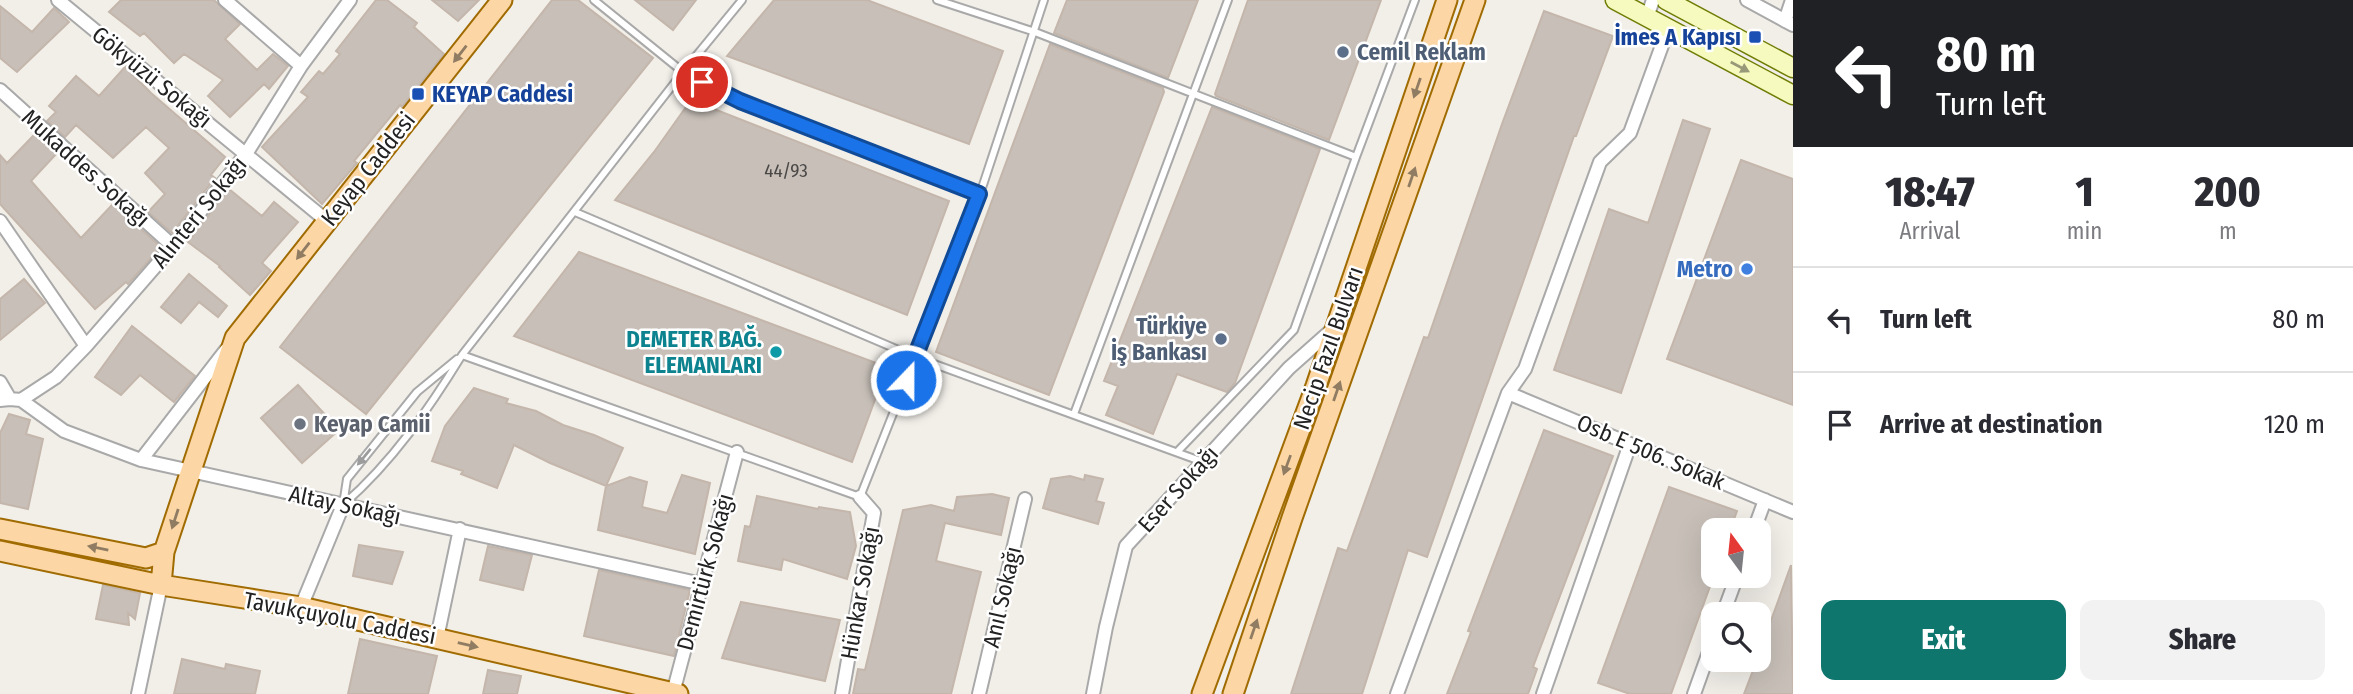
<!DOCTYPE html>
<html lang="en">
<head>
<meta charset="utf-8">
<style>
	:root { --surface:#fff; --page:#f2f2f3; --text:#2b2b33; --muted:#7c7c81; --line:#e1e1e2; --accent:#0f766e }
	body { margin:0; font-family:"Fira Sans Condensed",sans-serif; background:var(--page); color:var(--text); height:100vh; display:flex; flex-direction:column; font-size:26px; white-space:nowrap }
	* { box-sizing:border-box; margin:0 }
	p { font-size:23px; color:var(--muted) }
	.icon { flex:none; width:38px; height:38px; fill:none; stroke:currentColor; stroke-width:2; stroke-linecap:round; stroke-linejoin:round }
	.map { position:relative; flex:1; overflow:hidden }
	.drawer { display:flex; flex-direction:column; background:var(--surface); width:560px }
	.drawer>* { flex:none }
	.banner { background:#202124; color:#fff; overflow:hidden }
	.needle { width:46px; rotate:345deg }
	.tools { position:absolute; left:1701px; top:518px; display:grid; gap:14px }
	.tools a { display:grid; place-items:center; width:70px; height:70px; border-radius:14px; background:var(--surface); box-shadow:0 7px 28px #0002; font-size:35px }
	.pin { position:absolute; display:grid; place-items:center; width:60px; height:60px; color:#fff; margin:-30px; border:4px solid #fff; border-radius:50%; box-shadow:0 2px 7px #0007 }
	.me { position:absolute; width:77px; margin:-38px; rotate:22deg; stroke-linejoin:round; filter:drop-shadow(0 0 5px #0008) }
	.turn { display:flex; align-items:center; gap:24px; height:147px; padding:0 28px; font-size:32px }
	.turn .icon { width:91px; height:91px; stroke-width:2.5 }
	.turn b { display:block; font-size:49px; line-height:60px }
	.eta { display:flex; justify-content:space-evenly; align-items:center; height:119px; text-align:center }
	.eta b { font-size:42px; font-weight:800; line-height:49px }
	.button { display:flex; gap:14px; margin-top:auto; padding:14px 28px }
	.button a { flex:1; height:80px; border-radius:14px; background:var(--accent); color:#fff; font-size:28px; font-weight:800; line-height:80px; text-align:center }
	.button a+a { background:var(--page); color:var(--text) }
	ul { padding:0; list-style:none }
	li { display:flex; align-items:center; gap:21px; height:105px; padding:0 28px; border-top:2px solid var(--line) }
	li div { flex:1 }
	li b { display:block; font-size:26px }
	li em { font-style:normal }
	main { display:flex; flex:1; min-height:0 }
	.map>svg:first-child { display:block }
	.building { fill:#c7bfb8; stroke:#c4b6ab; stroke-width:2 }
	.lines { fill:none; stroke-linecap:round; stroke-linejoin:round }
	.lane-casing { stroke:#a9a9a9; stroke-width:10 }
	.street-casing { stroke:#a9a9a9; stroke-width:16 }
	.secondary-casing { stroke:#707d05; stroke-width:21 }
	.primary-casing { stroke:#a06b00; stroke-width:23 }
	.lane { stroke:#fff; stroke-width:6 }
	.street { stroke:#fff; stroke-width:12 }
	.secondary { stroke:#f7fabf; stroke-width:18 }
	.primary { stroke:#fcd6a4; stroke-width:19 }
	.oneway { fill:#8f7c63 }
	.oneway2 { fill:#979978 }
	.oneway3 { fill:#9c9c9c }
	.route-casing { stroke:#114b97; stroke-width:18 }
	.route { stroke:#1a73e8; stroke-width:12 }
	.transit-dot { fill:#1a4fb4; stroke:#fff; stroke-width:2.5 }
	.service-dot { fill:#5c6f8a; stroke:#fff; stroke-width:2.5 }
	.shop-dot { fill:#3f7fe0; stroke:#fff; stroke-width:2.5 }
	.culture-dot { fill:#0f9aa8; stroke:#fff; stroke-width:2.5 }
	.worship-dot { fill:#6b7280; stroke:#fff; stroke-width:2.5 }
	.labels { text-anchor:middle; stroke-width:5; stroke-linejoin:round; paint-order:stroke }
	.number-label { font-size:19px; fill:#4b4948 }
	.transit-label { font-size:23px; font-weight:bold; fill:#164399; stroke:#fff; text-anchor:end }
	.service-label { font-size:23px; font-weight:bold; fill:#4e5e75; stroke:#fff; text-anchor:start }
	.street-label { font-size:23px; fill:#222; stroke:#fff }
	.shop-label { font-size:23px; font-weight:bold; fill:#366cbe; stroke:#fff; text-anchor:end }
	.culture-label { font-size:23px; font-weight:bold; fill:#0d838f; stroke:#fff; text-anchor:end }
	.worship-label { font-size:23px; font-weight:bold; fill:#5b616d; stroke:#fff; text-anchor:start }
</style>
</head>
<body>
<main>
<div class="map">
<svg width="1793" height="694" viewBox="0 0 1793 694">
	<rect width="100%" height="100%" fill="#f2efe9"/>
	<path class="building" d="M121,0H214L240,24L225,39L257,70L273,54L288,66L269,89L264,84L230,117L208,96L223,80L184,54L174,63L144,33L140,36L109,12Z
		M376,0H387L417,23L414,27L444,54L402,107L400,105L354,161L357,163L322,204L262,147L308,97L301,92L319,71L323,74L340,54L336,51Z
		M432,0H479L458,21Z
		M552,0H578L653,58L366,414L280,347Z
		M635,0H696L673,30Z
		M774,0H867L1003,51L969,144L727,56Z
		M1067,0H1198L1168,78L1054,33Z
		M1248,0H1381L1329,140L1216,96L1215,94Z
		M0,6L32,32L54,8L69,22L17,72L0,58Z
		M1544,11L1613,36L1576,136H1574L1427,557L1408,550L1362,694H1291L1338,548L1347,551L1424,337L1428,338L1502,124Z
		M1050,44L1163,88L1164,92L1049,395L936,352Z
		M125,67L151,93L225,157L211,175L215,178L172,233L148,212L165,194L145,173L169,148L146,127L113,158L76,125L65,137L47,121L56,112L49,106L76,76L99,96Z
		M691,100L949,201L907,315L615,200L654,152Z
		M1212,107L1320,149L1235,383L1227,392L1177,374L1153,434L1106,415L1118,386L1104,381Z
		M1683,120L1710,129L1621,393L1554,370L1609,209L1648,223Z
		M35,134L57,153L31,181L81,238L113,204L161,247L128,284L126,282L95,309L0,204V155L7,163Z
		M1741,160L1793,179V405L1667,359Z
		M229,189L262,216L274,202L298,222L262,263L271,271L250,295L219,267L220,266L188,242Z
		M579,252L887,367L852,462L514,336Z
		M189,274L227,306L218,317L199,302L181,323L161,307Z
		M24,279L45,303L0,340V299Z
		M132,326L195,376L174,402L140,375L121,395L95,377Z
		M298,385L339,430L302,463L261,418Z
		M474,388L508,399L506,403L536,411L563,425L594,435L623,448L606,486L550,463L514,445L497,488L461,474L463,471L432,461L445,426Z
		M9,414L30,420L26,434L43,439L28,509L0,503V433Z
		M1544,430L1613,456L1533,667L1537,669L1528,694H1447L1471,632L1468,631Z
		M682,475L710,483L695,554L598,530L606,486L630,477L647,482L642,507L667,513Z
		M1085,475L1103,479L1096,501L1104,503L1098,524L1043,508L1051,479L1070,476L1084,480Z
		M1669,487L1737,511L1730,530H1713V578L1671,694H1630L1598,683Z
		M992,494L1009,498L1001,535L945,523L936,561L981,572L951,694H853L858,669L865,670L903,510L931,505L954,511L957,497Z
		M757,496L818,509L819,507L850,512L856,546L847,579L783,559L781,570L738,561L745,526L750,527Z
		M359,545L403,552L392,584L353,576Z
		M488,546L532,555L523,590L480,580Z
		M1791,565L1793,694H1744L1757,660H1759V654Z
		M599,570L690,590L674,656L584,636Z
		M103,585L140,593L135,619L128,613L129,625L96,619Z
		M741,602L840,620L825,681L722,658Z
		M360,639L437,656L428,694H348Z
		M182,659L225,669L226,664L260,671L255,694H174Z
		M488,670L521,676L517,694H483Z"/>
	<g class="lines">
		<g class="lane-casing">
			<path id="lane" d="M594,0L683,72L740,101L980,194
				M937,0L1035,32L1356,157
				M575,212L915,357L1203,462
				M462,355L860,497L980,194L1044,0
				M1074,414L1228,0
				M1178,451L1294,330L1356,157L1415,0
				M344,504C392,462 429,409 462,355L683,72L742,0
				M343,505L347,479L417,392L457,359"/>
		</g>
		<g class="street-casing">
			<path id="street" d="M58,0L327,221
				M225,0L301,66
				M1747,0L1793,25
				M1647,17L1653,0
				M1785,21L1792,0
				M0,90L173,246
				M0,221L86,346
				M0,382L10,399
				M1508,393L1793,512
				M0,400L10,399L21,400L64,431L141,460L702,584
				M21,400L56,377L86,346L173,246L246,154L301,66L350,0
				M141,460L226,350
				M1754,530L1765,500
				M301,607L343,505
				M1723,614L1737,576
				M437,638L460,529
				M673,693L737,452
				M138,694L161,585
				M842,694L874,513L860,497
				M979,694L1025,499
				M1093,694L1106,627L1126,546L1289,368L1334,328
				M1397,694L1508,393L1525,369L1600,162L1630,133L1668,29
				M1543,694L1630,444
				M1694,694L1713,641"/>
		</g>
		<g class="secondary-casing">
			<path id="secondary" d="M1615,0L1793,95
				M1666,0L1793,68"/>
		</g>
		<g class="primary-casing">
			<path id="primary" d="M0,529L146,558L164,552
				M0,551L161,585L301,607L678,694
				M161,585L164,552L235,338L502,0
				M1202,694L1316,386L1447,0
				M1233,694L1292,518L1475,0"/>
		</g>
		<use href="#lane" class="lane"/>
		<use href="#street" class="street"/>
		<use href="#secondary" class="secondary"/>
		<use href="#primary" class="primary"/>
	</g>
	<defs><path id="oneway-solid" d="M-6-.8H1V-3.2L6.5 0L1 3.2V.8H-6Z" transform="scale(1.75)"/></defs>
	<g class="oneway">
		<use href="#oneway-solid" transform="translate(460 54) rotate(128)"/>
		<use href="#oneway-solid" transform="translate(1417 88) rotate(109)"/>
		<use href="#oneway-solid" transform="translate(1412 177) rotate(-71)"/>
		<use href="#oneway-solid" transform="translate(303 251) rotate(128)"/>
		<use href="#oneway-solid" transform="translate(1337 391) rotate(-71)"/>
		<use href="#oneway-solid" transform="translate(1287 465) rotate(110)"/>
		<use href="#oneway-solid" transform="translate(175 519) rotate(108)"/>
		<use href="#oneway-solid" transform="translate(98 548) rotate(-169)"/>
		<use href="#oneway-solid" transform="translate(1254 629) rotate(-71)"/>
		<use href="#oneway-solid" transform="translate(468 645) rotate(13)"/>
	</g>
	<use class="oneway2" href="#oneway-solid" transform="translate(1740 67) rotate(28)"/>
	<use class="oneway3" href="#oneway-solid" transform="translate(364 457) rotate(129)"/>
	<g class="lines">
		<g class="route-casing">
			<path id="route" d="M702,82L740,101L979,194L906,380"/>
		</g>
		<use href="#route" class="route"/>
	</g>
	<g class="transit-dot">
		<rect x="1748" y="30" width="14" height="14" rx="3.5"/>
		<rect x="411" y="87" width="14" height="14" rx="3.5"/>
	</g>
	<g class="service-dot">
		<circle cx="1343" cy="52" r="7"/>
		<circle cx="1221" cy="339" r="7"/>
	</g>
	<circle class="shop-dot" cx="1747" cy="269" r="7"/>
	<circle class="culture-dot" cx="776" cy="352" r="7"/>
	<circle class="worship-dot" cx="300" cy="424" r="7"/>
	<g class="labels">
		<g class="number-label">
			<text x="786" y="177">44/93</text>
		</g>
		<g class="transit-label">
			<text x="1741" y="45">İmes A Kapısı</text>
			<text x="432" y="102" text-anchor="start">KEYAP Caddesi</text>
		</g>
		<g class="service-label">
			<text x="1357" y="60">Cemil Reklam</text>
			<text x="1207" y="334" text-anchor="end">Türkiye<tspan x="1207" dy="26">İş Bankası</tspan></text>
		</g>
		<g class="street-label">
			<text transform="translate(152 77) rotate(39)" y="8">Gökyüzü Sokağı</text>
			<text transform="translate(86 168) rotate(42)" y="8">Mukaddes Sokağı</text>
			<text transform="translate(368 169) rotate(-52)" y="8">Keyap Caddesi</text>
			<text transform="translate(199 212) rotate(-51)" y="8">Alınteri Sokağı</text>
			<text transform="translate(1328 348) rotate(-71)" y="8">Necip Fazıl Bulvarı</text>
			<text transform="translate(1651 452) rotate(23)" y="8">Osb E 506. Sokak</text>
			<text transform="translate(1178 489) rotate(-48)" y="8">Eser Sokağı</text>
			<text transform="translate(345 505) rotate(12)" y="8">Altay Sokağı</text>
			<text transform="translate(705 572) rotate(-75)" y="8">Demirtürk Sokağı</text>
			<text transform="translate(860 593) rotate(-80)" y="8">Hünkar Sokağı</text>
			<text transform="translate(1002 597) rotate(-77)" y="8">Anıl Sokağı</text>
			<text transform="translate(340 618) rotate(11)" y="8">Tavukçuyolu Caddesi</text>
		</g>
		<g class="shop-label">
			<text x="1733" y="277">Metro</text>
		</g>
		<g class="culture-label">
			<text x="762" y="347">DEMETER BAĞ.<tspan x="762" dy="26">ELEMANLARI</tspan></text>
		</g>
		<g class="worship-label">
			<text x="314" y="432">Keyap Camii</text>
		</g>
	</g>
</svg>
<div class="tools">
<a><svg class="needle" viewBox="-14 -14 28 28"><path d="M0-13l5 13h-10z" fill="#e53935"/><path d="M0 13l5-13h-10z" fill="#7c7c81"/></svg></a>
<a><svg class="icon" aria-label="search" viewBox="0 0 24 24"><circle cx="10" cy="10" r="6"/><path d="M15 15l6 6"/></svg></a>
</div>
<div class="pin" style="left:702px;top:82px;background:#d93025"><svg class="icon" aria-label="arrive" viewBox="0 0 24 24"><path d="M6 21V4h12l-3 4 3 4H6"/></svg></div>
<svg class="me" style="left:906px;top:380px" viewBox="-20 -20 40 40"><circle r="17" fill="#1a73e8" stroke="#fff" stroke-width="3"/><path d="M0-11L8 9 0 5-8 9z" fill="#fff"/></svg>
</div>
<section class="drawer">
<div class="banner">
<div class="turn"><svg class="icon" aria-label="left" viewBox="0 0 24 24"><path d="M17 20v-9H6M10 6l-5 5 5 5"/></svg><div><b>80 m</b>Turn left</div></div>
</div>
<div class="eta">
<div><b>18:47</b><p>Arrival</p></div>
<div><b>1</b><p>min</p></div>
<div><b>200</b><p>m</p></div>
</div>
<ul>
<li><svg class="icon" aria-label="left" viewBox="0 0 24 24"><path d="M17 20v-9H6M10 6l-5 5 5 5"/></svg><div><b>Turn left</b></div><em>80 m</em></li>
<li><svg class="icon" aria-label="arrive" viewBox="0 0 24 24"><path d="M6 21V4h12l-3 4 3 4H6"/></svg><div><b>Arrive at destination</b></div><em>120 m</em></li>
</ul>
<div class="button"><a>Exit</a><a>Share</a></div>
</section>
</main>
</body>
</html>
